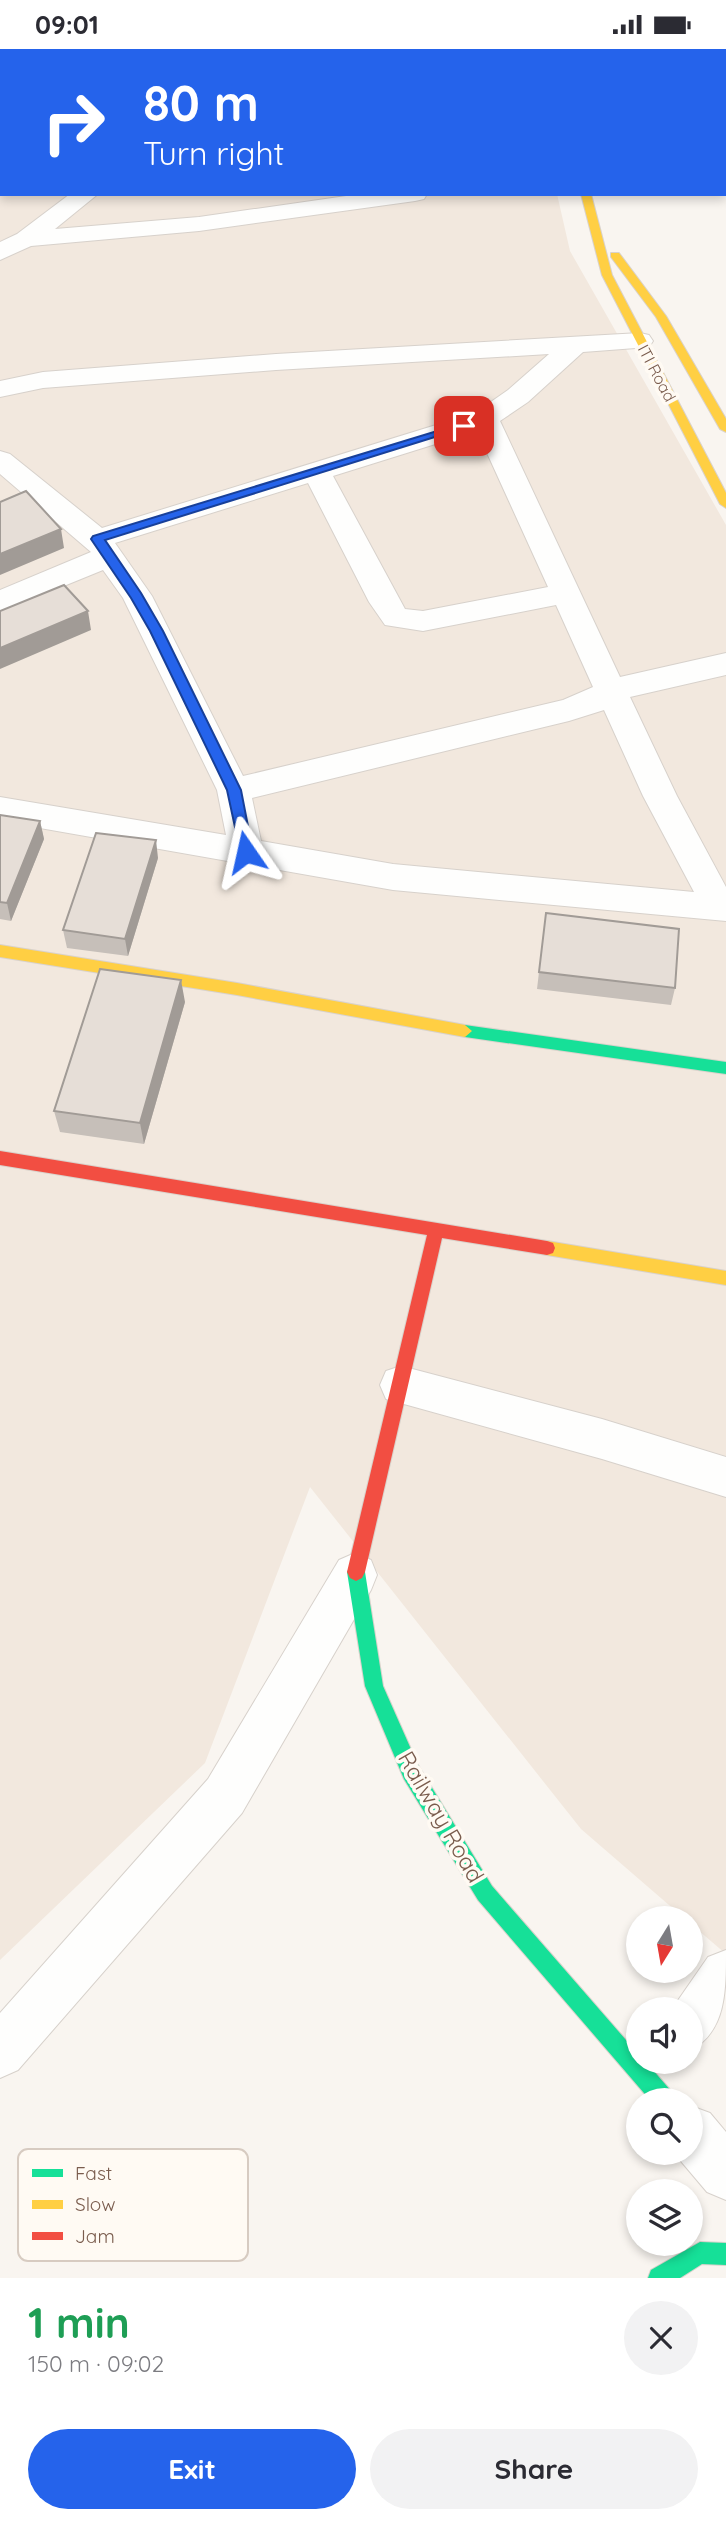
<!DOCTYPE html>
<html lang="en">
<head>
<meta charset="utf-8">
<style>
	:root { --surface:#fff; --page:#f2f2f3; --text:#2b2b33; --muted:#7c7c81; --accent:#2563eb }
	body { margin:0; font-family:Quicksand,sans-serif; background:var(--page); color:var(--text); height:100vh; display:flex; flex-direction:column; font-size:26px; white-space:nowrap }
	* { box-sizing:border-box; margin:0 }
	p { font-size:23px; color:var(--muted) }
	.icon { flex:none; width:38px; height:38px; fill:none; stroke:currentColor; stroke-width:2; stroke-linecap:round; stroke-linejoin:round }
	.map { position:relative; height:2229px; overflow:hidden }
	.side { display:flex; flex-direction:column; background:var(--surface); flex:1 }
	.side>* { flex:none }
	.guide { position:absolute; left:0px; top:0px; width:726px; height:147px; box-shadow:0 4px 10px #0003; background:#2563eb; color:#fff; overflow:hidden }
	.needle { width:46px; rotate:191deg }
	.buttons { position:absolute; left:626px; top:1857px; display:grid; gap:14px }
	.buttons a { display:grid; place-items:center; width:77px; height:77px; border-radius:50%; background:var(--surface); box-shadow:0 4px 10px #0003; font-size:35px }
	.pin { position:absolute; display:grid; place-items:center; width:60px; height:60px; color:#fff; margin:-30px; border-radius:14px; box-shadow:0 4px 10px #0006 }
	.me { position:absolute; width:77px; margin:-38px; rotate:349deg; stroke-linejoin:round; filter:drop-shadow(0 0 5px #0008) }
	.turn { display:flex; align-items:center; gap:24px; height:147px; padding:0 28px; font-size:32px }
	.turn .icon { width:91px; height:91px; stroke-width:2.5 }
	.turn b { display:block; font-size:49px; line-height:60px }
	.round { display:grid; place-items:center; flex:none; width:74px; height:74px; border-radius:37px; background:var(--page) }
	.head { display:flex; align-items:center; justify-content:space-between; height:119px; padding:0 28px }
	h1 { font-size:42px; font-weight:700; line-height:52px; color:#1e9e55 }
	.cta { display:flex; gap:14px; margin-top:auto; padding:14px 28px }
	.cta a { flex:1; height:80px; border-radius:42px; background:var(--accent); color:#fff; font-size:28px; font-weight:700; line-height:80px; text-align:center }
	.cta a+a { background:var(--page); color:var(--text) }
	.status { display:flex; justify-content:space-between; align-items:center; height:49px; padding:0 35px; background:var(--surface); direction:ltr }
	.status svg { height:19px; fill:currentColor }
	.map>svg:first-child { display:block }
	.residential { fill:#f2e8de }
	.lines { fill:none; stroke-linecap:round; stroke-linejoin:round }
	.street-casing { stroke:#d7d1cb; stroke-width:2 }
	.fast-casing { stroke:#d9d2cb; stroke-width:2 }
	.slow-casing { stroke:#d9d2cb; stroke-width:2 }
	.jam-casing { stroke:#d9d2cb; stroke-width:2 }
	.street { fill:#fefefd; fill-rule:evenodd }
	.fast { fill:#16e098; fill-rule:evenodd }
	.slow { fill:#ffcf43; fill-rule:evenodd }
	.jam { fill:#f24e42; fill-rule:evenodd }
	.wall { fill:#c6bfb9 }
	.shaded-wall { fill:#a19b96 }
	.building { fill:#e6ded7; stroke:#a19b96; stroke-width:2 }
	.route { fill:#2563eb; stroke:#184099; stroke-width:2 }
	.labels { text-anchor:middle; stroke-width:7; stroke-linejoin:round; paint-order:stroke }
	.far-street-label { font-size:16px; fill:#7a5c4d; stroke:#fffaf3 }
	.near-street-label { font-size:23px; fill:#7a5c4d; stroke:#fffaf3 }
	.key { fill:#fffaf3; stroke:#d7cbc1; stroke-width:2 }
	.key-label { font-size:19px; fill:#7a5c4d }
</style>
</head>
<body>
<div class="status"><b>09:01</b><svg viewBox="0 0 49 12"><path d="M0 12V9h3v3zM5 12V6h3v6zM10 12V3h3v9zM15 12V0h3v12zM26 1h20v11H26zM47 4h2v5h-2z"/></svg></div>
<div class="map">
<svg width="726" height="2229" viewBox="0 0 726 2229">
	<rect width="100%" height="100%" fill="#f9f5f0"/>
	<path class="residential" d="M0,0H528L2,2V145H557L570,202L726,476V1905L691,1875V1869H684L581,1780L310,1438L205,1714L0,1911Z"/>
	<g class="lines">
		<g class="street-casing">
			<path id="street" d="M70,0H93L69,2Z
				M262,0H285L261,2Z
				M0,22H2V36H0Z
				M2,51V65L0,66V52Z
				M724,90H726V104H724Z
				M70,145H98L55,180L199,168L360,145H427L424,150L415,152L199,182L31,197L0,211V193L17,185Z
				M640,284L649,286L653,292L649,298L583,303L528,353L500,372L620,628L726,604V626L630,648L677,747L726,838V872L393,841L0,772V748L226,786L217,741L123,549L103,521L0,563V541L91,503L0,425V402L10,405L102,479L475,364L508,341L549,305L276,321L43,339L0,348V332L43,323L276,305ZM477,382L548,538L423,562L405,560L333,427ZM308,434L369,553L385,576L423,582L556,556L593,638L563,651L243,727L152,547L115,494ZM604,661L643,747L694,843L393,815L261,792L252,749L569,672Z
				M401,1317L602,1370L726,1408V1448L602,1410L386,1350L380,1336L386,1322Z
				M355,1504L371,1511L377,1526L371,1541L242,1764L18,2021L0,2029V1964L208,1730L339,1511Z
				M726,1901C726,1943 726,1982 691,2001V1960H672L708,1908Z
				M691,2057L710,2064L726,2083V2151L707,2143L674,2104H691Z"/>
		</g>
		<g class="fast-casing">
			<path id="fast" d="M561,0H571V2H561Z
				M465,976L726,1013V1025L465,988L458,982Z
				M356,1514L362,1517L365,1523L383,1637L418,1716L492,1837L639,2006V2012H645L672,2043L675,2051H650L478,1851L404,1730L365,1637L347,1523L350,1517Z
				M700,2193L726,2194V2216L702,2215L680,2229H648L651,2221Z"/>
		</g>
		<g class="slow-casing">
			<path id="slow" d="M581,145H591L612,226L726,444V459L720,455L602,226Z
				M611,204H619L666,267L726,370V383L720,380L656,268L611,208Z
				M0,896L237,934L465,976L472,982L465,988L237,946L0,908Z
				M547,1192L726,1222V1236L547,1206L541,1204L539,1199L541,1194Z"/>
		</g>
		<g class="jam-casing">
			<path id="jam" d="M0,1102L547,1192L553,1194L555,1199L553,1204L547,1206L442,1189L365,1523L362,1529L356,1532L350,1529L347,1523L427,1186L0,1116Z"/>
		</g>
		<use href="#street" class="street"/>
		<use href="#fast" class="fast"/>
		<use href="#slow" class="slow"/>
		<use href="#jam" class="jam"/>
	</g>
	<path class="wall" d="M0,766L40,772L44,790L11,872L0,870Z
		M158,809L128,907L67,899L63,881Z
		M546,864L675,939L671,956L537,940Z
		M185,953L144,1095L60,1083L54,1062Z"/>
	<path class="shaded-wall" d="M61,480L64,499L0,526V505Z
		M88,562L91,581L0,620V599Z
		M40,772L44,790L11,872L7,854Z
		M156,791L158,809L128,907L125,890Z
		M181,931L185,953L144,1095L140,1074Z"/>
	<path class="building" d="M26,442L61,480L0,505V453Z
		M64,536L88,562L0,599V562Z
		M0,766L40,772L7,854L0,853Z
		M96,784L156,791L125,890L63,881Z
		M546,864L679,880L675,939L539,923Z
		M100,920L181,931L140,1074L54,1062Z"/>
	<path class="route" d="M460,375L470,377L105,491L141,544L163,582L241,741L253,803L251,806H241L227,741L150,582L131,549L91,490L93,487Z"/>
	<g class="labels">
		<g class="far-street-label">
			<text transform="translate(657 324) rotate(62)" y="6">ITI Road</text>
		</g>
		<g class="near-street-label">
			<text transform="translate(441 1768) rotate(60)" y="8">Railway Road</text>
		</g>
	</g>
	<rect x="18" y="2100" width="230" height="112" rx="10" class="key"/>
	<rect x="32" y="2120" width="31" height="8" fill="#16e098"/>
	<rect x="32" y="2151" width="31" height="9" fill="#ffcf43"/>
	<rect x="32" y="2183" width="31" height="8" fill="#f24e42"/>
	<g class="key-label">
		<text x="75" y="2131">Fast</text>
		<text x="75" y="2162">Slow</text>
		<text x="75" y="2194">Jam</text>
	</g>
</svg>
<div class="buttons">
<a><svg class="needle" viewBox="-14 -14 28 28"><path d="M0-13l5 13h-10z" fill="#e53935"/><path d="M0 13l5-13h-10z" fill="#7c7c81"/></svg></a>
<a><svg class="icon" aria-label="sound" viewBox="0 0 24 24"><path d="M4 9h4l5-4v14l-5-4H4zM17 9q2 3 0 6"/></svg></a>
<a><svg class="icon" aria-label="search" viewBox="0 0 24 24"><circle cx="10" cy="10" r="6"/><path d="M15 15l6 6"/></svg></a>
<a><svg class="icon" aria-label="layers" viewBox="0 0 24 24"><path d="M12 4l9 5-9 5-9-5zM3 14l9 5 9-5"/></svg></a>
</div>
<div class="pin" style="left:464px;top:377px;background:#d93025"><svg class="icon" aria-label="arrive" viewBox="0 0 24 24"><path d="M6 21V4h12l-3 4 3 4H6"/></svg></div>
<svg class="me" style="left:246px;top:803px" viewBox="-20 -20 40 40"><path d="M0-17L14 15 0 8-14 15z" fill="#2563eb" stroke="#fff" stroke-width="4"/></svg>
<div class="guide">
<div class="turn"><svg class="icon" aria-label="right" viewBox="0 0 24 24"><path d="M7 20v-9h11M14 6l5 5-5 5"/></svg><div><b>80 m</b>Turn right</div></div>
</div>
</div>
<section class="side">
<div class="head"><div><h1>1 min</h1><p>150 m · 09:02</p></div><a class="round"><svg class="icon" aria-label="close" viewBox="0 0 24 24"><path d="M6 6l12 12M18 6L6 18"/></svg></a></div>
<div class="cta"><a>Exit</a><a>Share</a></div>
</section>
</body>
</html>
